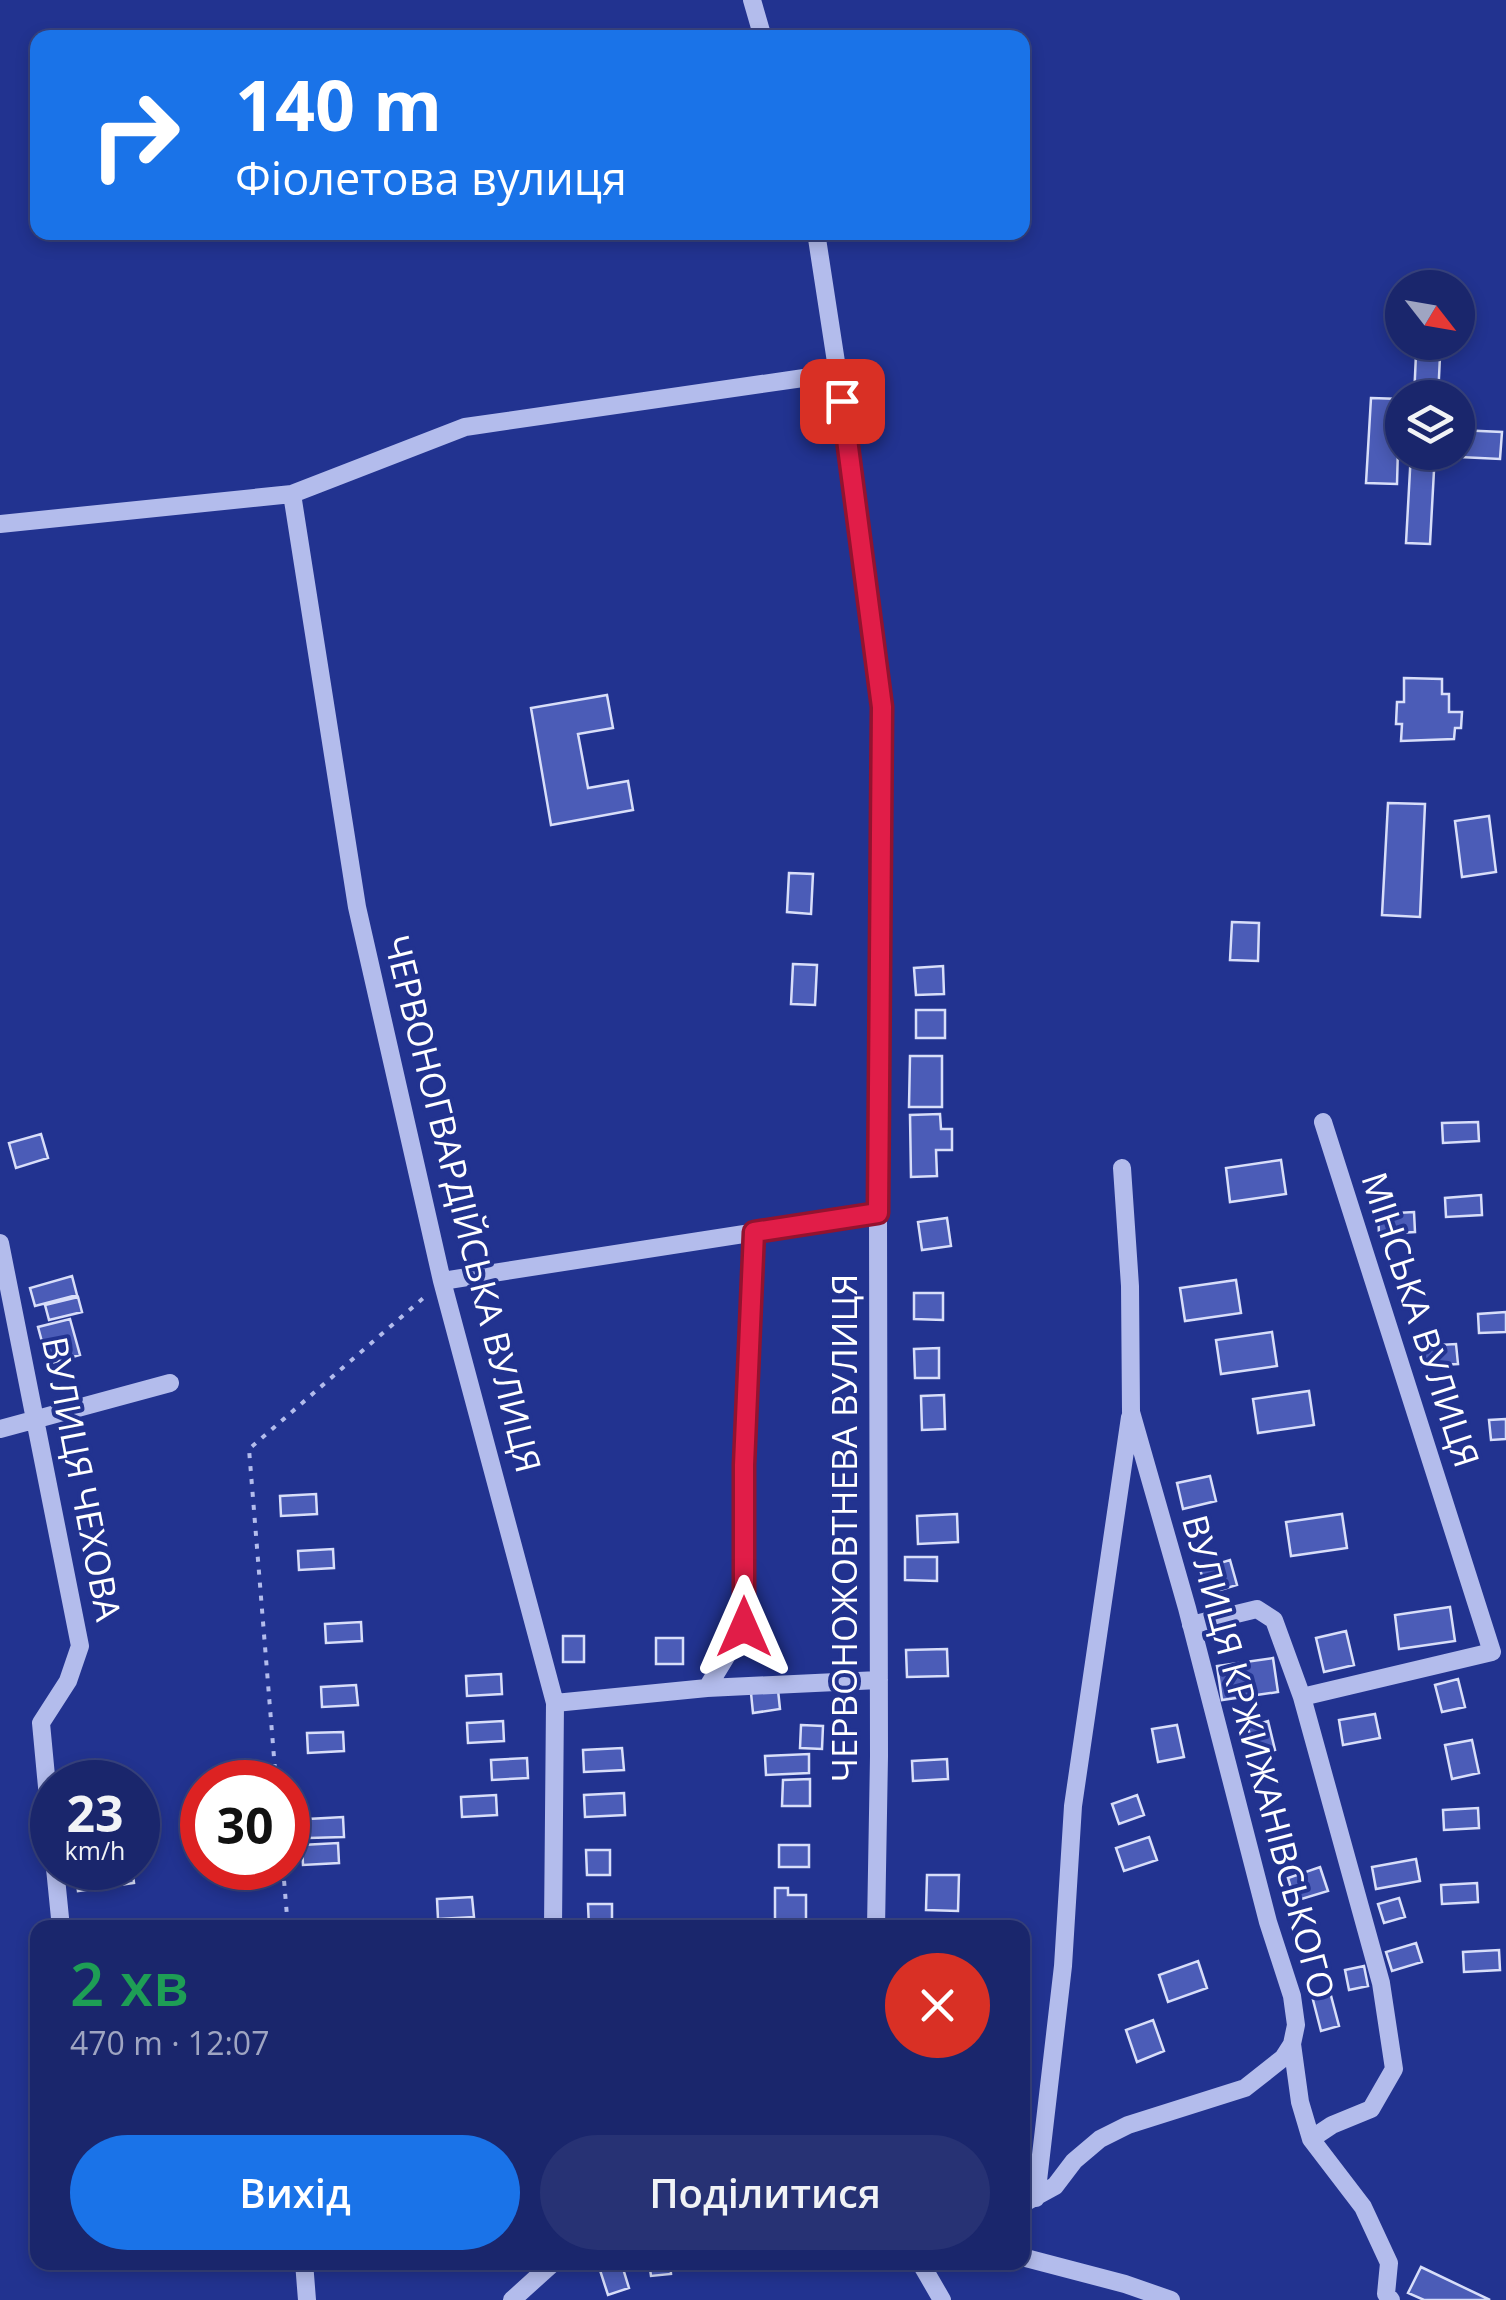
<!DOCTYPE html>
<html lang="uk">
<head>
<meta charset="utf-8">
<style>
	:root { --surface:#1a266c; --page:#273274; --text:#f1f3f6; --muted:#9fa5c2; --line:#38437f; --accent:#1a73e8 }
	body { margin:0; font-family:"Open Sans",sans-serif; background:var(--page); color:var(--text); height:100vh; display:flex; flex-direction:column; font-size:38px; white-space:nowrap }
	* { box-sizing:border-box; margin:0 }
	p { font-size:32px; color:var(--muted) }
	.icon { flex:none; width:55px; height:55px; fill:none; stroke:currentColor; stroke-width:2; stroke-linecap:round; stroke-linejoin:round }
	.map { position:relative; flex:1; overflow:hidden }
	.panel { position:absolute; left:30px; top:1920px; width:1000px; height:350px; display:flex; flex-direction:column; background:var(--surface); border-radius:20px; box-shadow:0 5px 15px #0003,0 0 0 2px var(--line) }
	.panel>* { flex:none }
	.banner { position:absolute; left:30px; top:30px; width:1000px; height:210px; border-radius:20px; box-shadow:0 5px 15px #0003,0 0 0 2px var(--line); background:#1a73e8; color:#fff; overflow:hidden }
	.needle { width:65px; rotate:121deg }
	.controls { position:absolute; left:1385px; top:270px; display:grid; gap:20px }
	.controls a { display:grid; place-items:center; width:90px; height:90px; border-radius:50%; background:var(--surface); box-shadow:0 5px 15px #0003,0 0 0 2px var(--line); font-size:50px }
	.speed { position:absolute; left:30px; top:1760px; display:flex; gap:20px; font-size:50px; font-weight:700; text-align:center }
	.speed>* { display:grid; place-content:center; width:130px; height:130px; border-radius:50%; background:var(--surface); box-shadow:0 5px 15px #0003,0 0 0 2px var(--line); line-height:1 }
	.speed small { font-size:25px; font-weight:400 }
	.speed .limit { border:15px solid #d22; background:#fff; color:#111 }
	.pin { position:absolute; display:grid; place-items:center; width:85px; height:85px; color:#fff; margin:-42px; border-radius:20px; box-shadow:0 5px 15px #0006 }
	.me { position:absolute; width:110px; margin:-55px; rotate:0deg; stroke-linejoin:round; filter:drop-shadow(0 0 8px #0008) }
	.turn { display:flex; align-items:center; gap:35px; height:210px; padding:0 40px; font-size:45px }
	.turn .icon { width:130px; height:130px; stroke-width:2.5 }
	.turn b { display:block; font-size:70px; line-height:85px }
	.round { display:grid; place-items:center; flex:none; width:105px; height:105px; border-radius:52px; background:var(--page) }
	.overview { display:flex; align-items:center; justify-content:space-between; height:170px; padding:0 40px }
	h1 { font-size:60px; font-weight:600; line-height:75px; color:#1e9e55 }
	.button { display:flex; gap:20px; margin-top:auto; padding:20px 40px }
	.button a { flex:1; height:115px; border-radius:60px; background:var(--accent); color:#fff; font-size:40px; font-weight:600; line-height:115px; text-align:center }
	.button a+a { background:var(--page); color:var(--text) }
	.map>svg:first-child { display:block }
	.building { fill:#4b5cb7; stroke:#d8def9; stroke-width:2.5 }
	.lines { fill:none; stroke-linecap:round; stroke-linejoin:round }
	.path { stroke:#b3bcec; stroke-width:4; stroke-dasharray:5 8; stroke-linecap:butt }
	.minor { stroke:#b3bcec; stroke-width:18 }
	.route-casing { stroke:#92132f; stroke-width:25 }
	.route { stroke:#e11d48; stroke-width:18 }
	.labels { text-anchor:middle; stroke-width:8; stroke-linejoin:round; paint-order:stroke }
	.street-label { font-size:35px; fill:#fff; stroke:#223390 }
</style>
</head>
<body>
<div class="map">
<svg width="1506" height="2300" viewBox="0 0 1506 2300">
	<rect width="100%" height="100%" fill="#223390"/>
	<path class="building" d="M1416,354L1440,356L1438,398H1414Z
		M1371,398L1401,399L1399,431H1402V448H1398L1397,484L1366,483Z
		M1458,430L1502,432L1500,459L1439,456V452H1458Z
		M1411,452H1435L1430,544L1406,543Z
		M1404,678L1442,679V694H1449V712H1462L1461,728H1455L1454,739L1401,741L1402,724H1396L1397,702H1404Z
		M607,695L613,728L578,734L588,788L628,781L633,810L551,825L531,708Z
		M1388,803L1425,804L1420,917L1382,915Z
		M1489,816L1496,872L1462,877L1455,821Z
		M789,873L813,874L811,914L787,912Z
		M1232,922L1259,923L1258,961L1230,960Z
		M793,964L817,965L815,1005L791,1004Z
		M943,966L944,994L916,995L914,968Z
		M916,1010H945V1038H916Z
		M910,1056H942V1107H909Z
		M940,1114L941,1129H952V1150H936L937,1176L911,1177L910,1115Z
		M1478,1122L1479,1141L1443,1143L1442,1123Z
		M41,1134L48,1158L16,1168L9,1143Z
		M1281,1160L1286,1194L1230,1202L1226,1168Z
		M1481,1195L1482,1215L1446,1217L1445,1198Z
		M1414,1212L1415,1232L1379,1234L1378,1214Z
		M947,1218L951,1246L922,1250L918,1222Z
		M72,1276L77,1295L35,1306L30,1288Z
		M1236,1280L1241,1313L1185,1321L1180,1288Z
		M914,1293H943V1320L914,1319Z
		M78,1297L82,1312L49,1320L45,1305Z
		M1506,1312V1332L1479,1333L1478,1314Z
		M70,1319L80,1355L48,1364L38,1327Z
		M1272,1332L1277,1366L1221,1374L1216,1340Z
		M1456,1344L1458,1364L1422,1366L1421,1346Z
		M939,1348V1378H915L914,1349Z
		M1309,1391L1314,1425L1258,1433L1253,1399Z
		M944,1395L945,1429L922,1430L921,1396Z
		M1506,1419V1439L1491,1440L1489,1420Z
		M1210,1476L1216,1501L1183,1509L1177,1483Z
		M316,1494L317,1514L281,1516L280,1496Z
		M957,1514L958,1542L918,1544L917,1516Z
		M1342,1514L1347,1548L1291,1556L1286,1522Z
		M333,1549L334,1568L299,1570L298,1551Z
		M905,1557H937V1581L905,1580Z
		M1230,1560L1237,1585L1207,1594L1200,1569Z
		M1450,1607L1455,1641L1399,1649L1395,1615Z
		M361,1622L362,1641L326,1643L325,1624Z
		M1346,1631L1354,1665L1324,1672L1316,1638Z
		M563,1636H584V1662H563Z
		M656,1638H683V1664H656Z
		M947,1649L948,1676L907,1677L906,1650Z
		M1273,1658L1278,1692L1222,1700L1217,1666Z
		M501,1674L502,1694L467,1696L466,1676Z
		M1458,1679L1465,1707L1442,1712L1435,1685Z
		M356,1685L358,1705L322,1707L321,1687Z
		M778,1690L780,1709L753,1713L751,1693Z
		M1375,1714L1380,1738L1343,1745L1339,1720Z
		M503,1721L504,1741L468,1743L467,1723Z
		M1268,1721L1275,1750L1255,1756L1248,1727Z
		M801,1725L823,1726L822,1749L800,1748Z
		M1177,1725L1184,1757L1158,1762L1152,1729Z
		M343,1732L344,1751L308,1753L307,1733Z
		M1472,1740L1479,1773L1452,1779L1445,1745Z
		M622,1748L624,1770L584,1772L583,1750Z
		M809,1754V1773L766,1775L765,1756Z
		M527,1758L528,1778L492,1780L491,1760Z
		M947,1759L948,1779L913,1781L912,1761Z
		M810,1779V1806H782L783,1780Z
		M624,1793L625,1815L585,1817L584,1795Z
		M496,1795L497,1815L462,1817L461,1797Z
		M1137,1795L1144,1815L1119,1824L1112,1804Z
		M1478,1808L1479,1828L1444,1830L1443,1810Z
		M343,1817L344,1837L309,1838L308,1819Z
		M1149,1837L1157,1860L1124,1871L1116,1848Z
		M338,1843L339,1863L303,1865L302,1845Z
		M779,1845H809V1867H779Z
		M586,1850H610V1875H587Z
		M1416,1859L1420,1881L1376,1889L1372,1867Z
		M1320,1867L1328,1891L1295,1901L1288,1878Z
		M75,1868H132L134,1883L78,1891Z
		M927,1875H959L958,1911L926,1910Z
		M1477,1883L1478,1902L1442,1904L1441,1885Z
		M775,1888H788V1895H806V1922H775Z
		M472,1897L474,1917L438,1919L437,1899Z
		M1399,1898L1405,1917L1384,1923L1378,1904Z
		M588,1904H612V1928H589Z
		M1416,1943L1422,1962L1392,1971L1386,1952Z
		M1499,1950L1500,1970L1464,1972L1463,1952Z
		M1198,1961L1207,1988L1168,2002L1159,1975Z
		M1364,1966L1368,1986L1349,1990L1345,1970Z
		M1330,1992L1339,2026L1321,2031L1312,1996Z
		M1153,2020L1164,2051L1137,2062L1126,2030Z
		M604,2262H621L629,2288L608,2295L598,2264Z
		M649,2262H670L671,2274L651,2276Z
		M1421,2267L1490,2300H1424L1408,2293Z"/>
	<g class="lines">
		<path class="path" d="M276,1782L249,1449L428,1294
			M283,1868L288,1928"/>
		<path class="minor" d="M752,0L763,38
			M816,232L842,401L882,707L878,1213L879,1756L876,1928
			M292,494L357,907L442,1281L555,1703L553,1928
			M0,524L292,494L465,427L838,373
			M0,1243L80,1646L68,1681L41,1723L52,1840
			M442,1281L878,1213
			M0,1429L170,1383
			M1191,1625L1257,1609L1274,1620L1302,1697L1381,1983L1394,2069L1371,2109L1332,2125L1311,2139
			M707,1688L744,1627V1465L754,1232
			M1302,1697L1492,1652L1323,1122
			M555,1703L707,1688L879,1680
			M55,1868L61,1928
			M1292,2044L1300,2102L1311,2139L1363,2207L1389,2263L1386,2294L1391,2300
			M1036,2198L1063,1966L1073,1806L1130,1417
			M1022,2204L1055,2186L1074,2161L1100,2139L1128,2125L1245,2088L1283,2058L1292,2044L1296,2025L1292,1996L1268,1922L1187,1608L1131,1412L1130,1286L1122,1168
			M1022,2257L1125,2284L1171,2300
			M304,2262L307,2300
			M920,2262L942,2300
			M512,2300L554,2262"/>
	</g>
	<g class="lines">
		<g class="route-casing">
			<path id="route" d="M744,1627V1465L754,1232L878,1213L882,707L842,401"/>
		</g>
		<use href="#route" class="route"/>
	</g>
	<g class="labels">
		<g class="street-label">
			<text transform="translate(462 1204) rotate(76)" y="12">ЧЕРВОНОГВАРДІЙСЬКА ВУЛИЦЯ</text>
			<text transform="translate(1420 1320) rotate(72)" y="12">МІНСЬКА ВУЛИЦЯ</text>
			<text transform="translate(81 1479) rotate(79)" y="12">ВУЛИЦЯ ЧЕХОВА</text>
			<text transform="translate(845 1528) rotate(-90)" y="12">ЧЕРВОНОЖОВТНЕВА ВУЛИЦЯ</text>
			<text transform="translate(1258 1757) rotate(75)" y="12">ВУЛИЦЯ КРЖИЖАНІВСЬКОГО</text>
		</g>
	</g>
</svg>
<div class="controls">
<a><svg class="needle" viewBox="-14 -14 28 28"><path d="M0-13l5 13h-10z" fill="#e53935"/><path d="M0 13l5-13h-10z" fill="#9fa5c2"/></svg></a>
<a><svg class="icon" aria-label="layers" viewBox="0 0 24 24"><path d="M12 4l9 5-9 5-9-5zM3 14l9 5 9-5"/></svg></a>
</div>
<div class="speed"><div>23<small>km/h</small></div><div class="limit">30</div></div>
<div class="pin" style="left:842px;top:401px;background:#d93025"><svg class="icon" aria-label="arrive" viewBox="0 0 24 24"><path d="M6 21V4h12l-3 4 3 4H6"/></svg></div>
<svg class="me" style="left:744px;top:1627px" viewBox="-20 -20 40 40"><path d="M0-17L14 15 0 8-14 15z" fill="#e11d48" stroke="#fff" stroke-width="4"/></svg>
<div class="banner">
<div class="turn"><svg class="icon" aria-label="right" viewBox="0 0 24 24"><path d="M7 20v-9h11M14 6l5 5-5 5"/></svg><div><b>140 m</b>Фіолетова вулиця</div></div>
</div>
<section class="panel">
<div class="overview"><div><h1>2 хв</h1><p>470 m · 12:07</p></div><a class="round" style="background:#d93025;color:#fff"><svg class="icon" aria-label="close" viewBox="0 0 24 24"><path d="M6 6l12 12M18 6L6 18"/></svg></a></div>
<div class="button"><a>Вихід</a><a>Поділитися</a></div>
</section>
</div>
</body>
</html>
